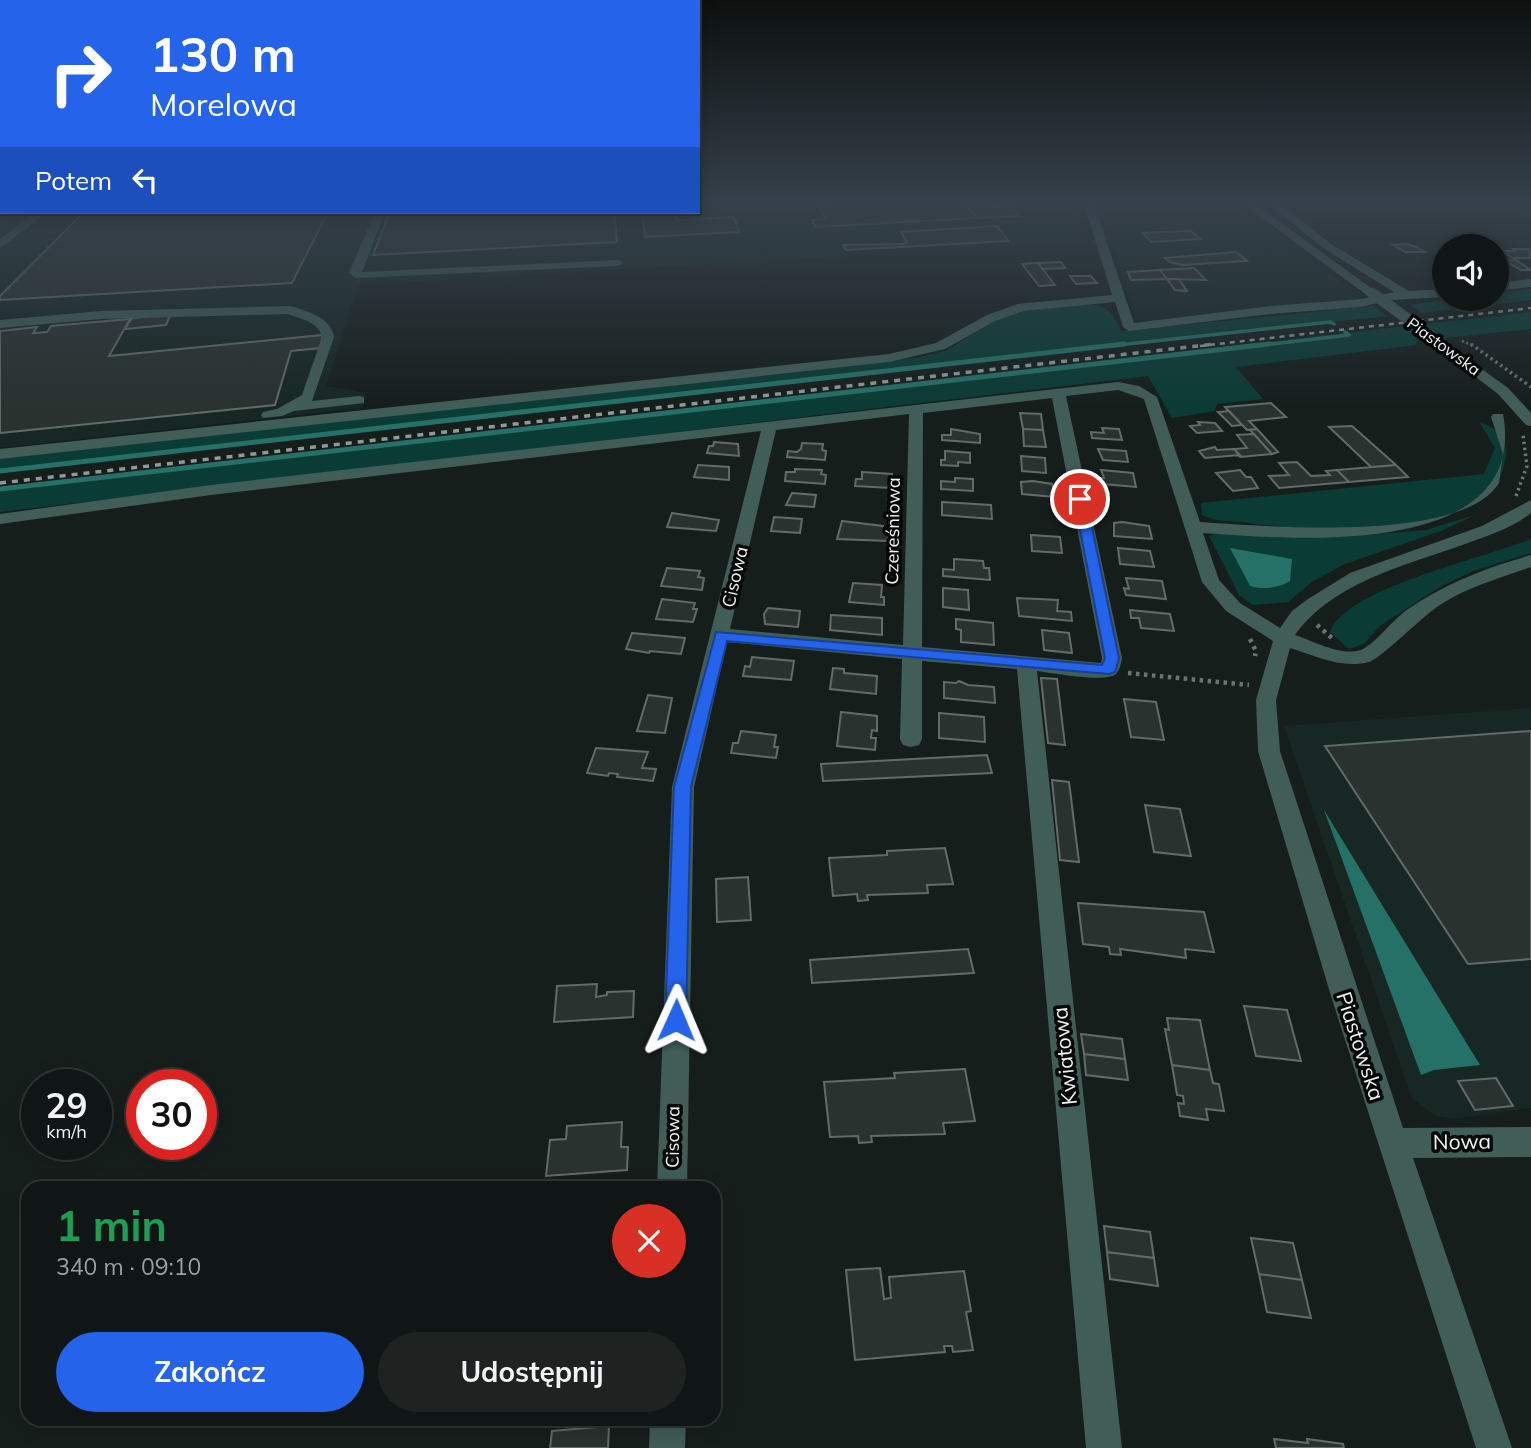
<!DOCTYPE html>
<html lang="pl">
<head>
<meta charset="utf-8">
<style>
	:root { --surface:#101615; --page:#1e2322; --text:#f1f3f6; --muted:#9c9fa0; --line:#303534; --accent:#2563eb }
	body { margin:0; font-family:Mulish,sans-serif; background:var(--page); color:var(--text); height:100vh; display:flex; flex-direction:column; font-size:26px; white-space:nowrap }
	* { box-sizing:border-box; margin:0 }
	p { font-size:23px; color:var(--muted) }
	.icon { flex:none; width:38px; height:38px; fill:none; stroke:currentColor; stroke-width:2; stroke-linecap:round; stroke-linejoin:round }
	.map { position:relative; flex:1; overflow:hidden }
	.sheet { position:absolute; left:21px; top:1181px; width:700px; height:245px; display:flex; flex-direction:column; background:var(--surface); border-radius:21px; box-shadow:0 4px 18px #0003,0 0 0 2px var(--line) }
	.sheet>* { flex:none }
	.hud { position:absolute; left:0px; top:0px; width:700px; height:214px; box-shadow:0 4px 18px #0003,0 0 0 2px var(--line); background:#2563eb; color:#fff; overflow:hidden }
	.tools { position:absolute; left:1432px; top:234px; display:grid; gap:14px }
	.tools a { display:grid; place-items:center; width:77px; height:77px; border-radius:50%; background:var(--surface); box-shadow:0 4px 18px #0003,0 0 0 2px var(--line); font-size:35px }
	.speed { position:absolute; left:21px; top:1069px; display:flex; gap:14px; font-size:35px; font-weight:700; text-align:center }
	.speed>* { display:grid; place-content:center; width:91px; height:91px; border-radius:50%; background:var(--surface); box-shadow:0 4px 18px #0003,0 0 0 2px var(--line); line-height:1 }
	.speed small { font-size:18px; font-weight:400 }
	.speed .limit { border:10px solid #d22; background:#fff; color:#111 }
	.pin { position:absolute; display:grid; place-items:center; width:60px; height:60px; color:#fff; margin:-30px; border:4px solid #fff; border-radius:50%; box-shadow:0 2px 7px #0007 }
	.me { position:absolute; width:77px; margin:-38px; rotate:1deg; stroke-linejoin:round; filter:drop-shadow(0 0 5px #0008) }
	.turn { display:flex; align-items:center; gap:24px; height:147px; padding:0 35px; font-size:32px }
	.turn .icon { width:91px; height:91px; stroke-width:2.5 }
	.turn b { display:block; font-size:49px; line-height:60px }
	.then { display:flex; align-items:center; height:66px; padding:0 35px; background:#0003; gap:14px; font-size:26px }
	.round { display:grid; place-items:center; flex:none; width:74px; height:74px; border-radius:37px; background:var(--page) }
	.head { display:flex; align-items:center; justify-content:space-between; height:119px; padding:0 35px }
	h1 { font-size:42px; font-weight:700; line-height:52px; color:#1e9e55 }
	.primary-button { display:flex; gap:14px; margin-top:auto; padding:14px 35px }
	.primary-button a { flex:1; height:80px; border-radius:42px; background:var(--accent); color:#fff; font-size:28px; font-weight:700; line-height:80px; text-align:center }
	.primary-button a+a { background:var(--page); color:var(--text) }
	.map>svg:first-child { display:block }
	.built { fill:#172724 }
	.green { fill:#0b3b35 }
	.water { fill:#257167 }
	.lines { fill:none; stroke-linecap:round; stroke-linejoin:round }
	.stream-far1 { stroke:#257167; stroke-width:3.5 }
	.stream { stroke:#257167; stroke-width:5 }
	.building { fill:#2a3230; stroke:#626b69; stroke-width:2 }
	.path-far2 { stroke:#6c7371; stroke-width:2.5; stroke-dasharray:2 2.5; stroke-linecap:butt }
	.path-far1 { stroke:#6c7371; stroke-width:3.5; stroke-dasharray:2.5 3.5; stroke-linecap:butt }
	.path { stroke:#6c7371; stroke-width:4.5; stroke-dasharray:3.5 4.5; stroke-linecap:butt }
	.minor { fill:#415d58; fill-rule:evenodd }
	.rail-far1 { stroke:#929897; stroke-width:2.5; stroke-dasharray:5 5; stroke-linecap:butt }
	.rail { stroke:#929897; stroke-width:3.5; stroke-dasharray:6 6; stroke-linecap:butt }
	.minor-bridge { stroke:#415d58; stroke-width:11 }
	.route { fill:#2563eb; stroke:#184099; stroke-width:2 }
	.labels { text-anchor:middle; stroke-width:7; stroke-linejoin:round; paint-order:stroke }
	.far-street-label { font-size:16px; fill:#f0f5f4; stroke:#050707 }
	.street-label { font-size:18px; fill:#f0f5f4; stroke:#050707 }
	.near-street-label { font-size:21px; fill:#f0f5f4; stroke:#050707 }
</style>
</head>
<body>
<div class="map">
<svg width="1531" height="1448" viewBox="0 0 1531 1448">
	<rect width="100%" height="100%" fill="#161e1c"/>
	<path class="built" d="M698,204H1066L1077,216L1083,242L359,285L326,386L366,393L362,408L0,448V222L26,212H698Z
		M1098,204H1235L1362,298L1137,322Z
		M1531,708V1108L1453,1119L1436,1116L1412,1099L1284,726Z"/>
	<path class="green" d="M1531,289V300L1422,313L1410,305L1452,299H1496V294Z
		M1087,304C1109,306 1113,312 1121,331L1374,306L1387,316L0,473V459L920,357L947,350L992,322L1025,311Z
		M1531,312V329L1416,341L1417,345L1236,367L1263,399L1217,404L1215,411L1172,418L1148,376L0,512V490L745,401Z
		M1480,423C1494,426 1500,433 1505,447C1508,453 1505,461 1503,468C1489,541 1303,531 1248,523C1231,520 1218,523 1202,515L1201,503L1484,474L1495,448Z
		M1475,515L1441,531L1345,564L1313,581L1288,602L1253,605L1239,595L1209,536L1217,533L1366,535L1425,530Z
		M1531,539V553L1473,571L1440,587L1380,626L1364,644L1349,649L1330,632C1345,588 1488,557 1531,539Z"/>
	<path class="water" d="M1230,548L1292,559L1290,581C1278,588 1264,590 1250,586Z
		M1324,810L1480,1065L1434,1070L1421,1075Z"/>
	<g class="lines">
		<path class="stream-far1" d="M1109,346L1330,322L1334,324
			M1254,346L1349,335L1345,332"/>
		<path class="stream" d="M0,471L1124,344
			M0,489L1269,344"/>
	</g>
	<path class="building" d="M848,204H965L976,218L815,227L812,220L826,219L819,205Z
		M965,204H977L980,208L1012,206L1020,216L977,218Z
		M84,212H328L292,283L0,300V296Z
		M390,212H614L617,242L373,255Z
		M642,212H678L676,220L734,217L739,232L645,237Z
		M997,226L1008,241L846,250L843,245L902,244L907,242L901,232Z
		M1191,231L1200,239L1151,242L1142,233Z
		M1406,244L1416,247L1425,252H1405L1393,245Z
		M1513,249H1529L1531,258H1513L1502,251H1515Z
		M1236,252L1247,261L1182,265L1170,262L1165,258Z
		M1516,260L1531,270H1521L1505,261Z
		M1061,262L1065,268L1042,269L1038,263Z
		M1038,263L1055,285L1039,286L1022,264Z
		M1194,268L1206,280L1167,279L1160,270Z
		M1160,270L1167,279L1131,280L1128,272Z
		M1070,276H1091L1097,283L1076,284Z
		M1167,279H1179L1187,291L1175,290Z
		M171,314L166,325L125,329L132,318Z
		M130,319L109,356L323,335L320,348L291,351L275,405L0,433V331L37,327L33,333L47,332L51,326Z
		M1271,403L1286,417L1249,421L1257,429L1247,430L1225,407Z
		M1229,411L1242,425L1232,426L1218,412Z
		M1020,413L1041,414L1043,430L1023,429Z
		M1198,422L1215,423L1222,431L1197,433L1190,426L1200,425Z
		M1352,426L1396,465L1371,467L1329,427Z
		M1102,428L1119,429L1122,440L1092,438L1091,432L1104,433Z
		M951,429L980,434V443L942,440V435H951Z
		M1023,429L1043,430L1046,447L1024,446Z
		M1257,429L1278,452L1272,454L1250,430Z
		M1254,434L1272,454L1240,457L1239,455L1234,449L1247,448L1237,435Z
		M714,442L738,444L739,456L707,453L709,446H713Z
		M802,443L823,444L822,450L826,451L825,460L787,457L788,451L797,452L801,449Z
		M1215,447L1217,450L1234,449L1240,455L1205,458L1199,451Z
		M1098,449L1126,451L1128,462L1103,460Z
		M945,451L970,453V463L958,462V466L941,465V460H945Z
		M1021,456L1045,458L1046,473L1022,471Z
		M1297,462L1311,476L1330,475L1326,471L1337,470L1349,482L1279,488L1269,476L1289,475L1279,463Z
		M698,465L729,467V480L694,477Z
		M1396,465L1408,477L1349,482L1337,470Z
		M795,469L822,470L821,474L826,475L825,484L785,481L786,472H795Z
		M1101,470L1133,473L1136,487L1102,484L1101,478H1104Z
		M1240,470L1246,477H1251L1258,488L1233,491L1216,473Z
		M862,472L892,474L891,488L855,486L856,479H862Z
		M955,478L973,479V491L941,489V481L955,482Z
		M1033,481L1052,484L1056,497L1022,494L1021,482Z
		M792,493L816,495L814,507L786,505Z
		M942,502L991,505L992,519L942,515Z
		M672,513L719,520L716,531L667,527Z
		M774,517L802,519L800,533L771,531Z
		M842,521L883,526V532L888,533V541L837,539Z
		M1122,522L1149,526L1152,539L1114,536V523Z
		M1031,535L1060,537L1062,553L1032,551Z
		M1118,548L1150,551L1154,567L1120,564Z
		M954,559L983,561L984,568H989L990,580L943,576V569L954,570Z
		M667,568L700,571L698,577L704,578L702,590L661,586Z
		M1126,578L1162,581L1166,599L1126,595L1124,588L1129,589Z
		M853,583L882,585L881,597H884V605L849,602Z
		M943,588L968,590L969,610L943,607Z
		M1017,598L1058,600L1057,611L1071,612L1072,621L1019,616Z
		M662,599L695,603L693,609H697L693,622L656,619Z
		M768,608L800,611L798,627L765,624L764,614Z
		M1130,610L1170,614L1174,631L1141,628L1139,618H1131Z
		M831,615L882,618V635L830,630Z
		M956,619L993,623L994,645L961,642V630L956,629Z
		M1042,630L1069,633L1072,653L1044,650Z
		M632,633L685,638L681,654L650,651L649,653L626,649Z
		M752,657L794,661L791,680L743,676L745,666L750,667Z
		M833,668L844,669V673L877,676L876,694L830,689Z
		M1041,678L1057,679L1065,745L1048,743Z
		M959,681L968,685L994,687L995,703L944,698V682L956,683Z
		M648,695L672,698L665,733L637,731Z
		M1124,699L1156,702L1164,740L1131,737Z
		M841,712L877,716V731L872,730L871,738H876L875,750L837,746Z
		M939,713L984,717L985,742L939,738Z
		M741,731L776,735L774,747H778L776,758L731,753L733,743H738Z
		M1531,731V959L1468,964L1325,746Z
		M596,748L648,752L642,768L656,769L653,781L617,777L618,774L609,773L608,776L587,773Z
		M987,755L992,773L823,781L821,764Z
		M1052,780L1069,782L1079,862L1060,860Z
		M1145,805L1180,809L1191,856L1154,852Z
		M945,848L953,884L927,885L928,893L867,895L868,900L858,901L857,894L833,896L829,858L887,855V851Z
		M748,877L751,920L717,922L716,879Z
		M1078,903L1204,912L1214,952L1185,949L1186,958L1120,949L1121,955L1110,954L1109,947L1083,944Z
		M968,949L974,973L812,983L810,960Z
		M597,984L596,997L607,995V992L634,991L633,1017L554,1022L557,986Z
		M1244,1006L1287,1010L1301,1061L1256,1056Z
		M1167,1018L1200,1020L1210,1070L1172,1065L1165,1029L1169,1030Z
		M1081,1034L1122,1039L1125,1059L1084,1054Z
		M1084,1054L1125,1059L1128,1080L1086,1075Z
		M1172,1065L1210,1070L1213,1083L1219,1084L1224,1111L1206,1109L1208,1120L1180,1116L1178,1103L1184,1104L1183,1096L1177,1095Z
		M965,1069L975,1121L943,1123L945,1134L871,1136L872,1142L859,1143L858,1136L830,1137L824,1082L895,1078L894,1073Z
		M1496,1078L1513,1106L1475,1110L1458,1081Z
		M622,1122L621,1147H628L627,1170L546,1176L550,1140L566,1139L567,1126Z
		M1104,1226L1150,1232L1154,1258L1107,1252Z
		M1251,1238L1293,1243L1302,1280L1259,1274Z
		M1107,1252L1154,1258L1158,1286L1110,1279Z
		M880,1268L884,1299L891,1298L889,1277L964,1271L971,1311L966,1312L973,1350L953,1352L952,1346H944L945,1352L855,1360L846,1270Z
		M1259,1274L1302,1280L1311,1318L1267,1312Z
		M609,1426L608,1448H550L552,1431Z
		M1274,1439L1308,1443L1307,1439L1343,1444L1344,1448H1276Z"/>
	<g class="lines">
		<path class="path-far2" d="M1462,341L1474,346"/>
		<path class="path-far1" d="M1471,344L1531,387
			M1516,496L1527,466L1523,435"/>
		<path class="path" d="M1317,625L1332,638
			M1250,639L1256,651L1255,656
			M1128,673L1249,685"/>
		<path class="minor" d="M0,204H2L0,208Z
			M1084,204H1094L1134,323L1270,306L1361,299L1394,292L1323,248L1269,204H1281L1331,244L1409,291L1444,289V297L1390,300L1361,307L1270,314L1129,331L1123,327L1115,302L1024,311L995,321L945,349L889,362L0,459V449L889,354L936,343L987,315L1018,304L1112,295Z
			M1243,204H1255L1378,293L1368,296Z
			M35,212H48L0,248V239Z
			M375,212H385L362,272L618,260L624,263L618,266L356,278L349,273Z
			M1531,279V287L1496,291V283Z
			M290,306C307,311 331,317 334,337L312,401L359,396L364,397V403L294,411L282,416L263,418L261,415L263,412L277,409L302,395L322,337C319,322 301,319 288,314L101,319L0,328V320L101,311Z
			M1442,340L1508,388L1531,413V426L1526,425L1498,394L1437,347V341Z
			M1118,382L1139,386L1157,397L1200,522C1265,526 1461,544 1499,483L1503,454L1491,417L1493,414H1503C1531,566 1272,537 1203,533L1219,580L1240,603L1280,628L1292,611L1308,599L1350,573L1482,526L1531,500V513C1512,528 1490,535 1468,543C1408,565 1334,581 1295,635C1313,641 1344,658 1363,649C1379,640 1392,620 1408,609C1444,584 1488,567 1531,555V567C1501,578 1467,587 1440,605C1425,614 1379,660 1369,662C1341,669 1316,656 1290,648L1276,700L1280,751L1403,1128L1531,1127V1157L1413,1158L1512,1448H1476L1331,996L1258,751L1256,700L1273,641L1226,611L1202,582L1144,399L1118,390L1066,396L1122,658C1121,663 1120,670 1116,674C1105,683 1053,673 1037,671L1122,1448H1086L1017,669L922,661V739L919,745L911,747L903,745L900,739L902,659L727,642L694,787L687,1188H657L672,787L761,431L211,495L0,524V514L211,485ZM1052,398L1102,658L1101,663L922,647L923,413ZM909,414L903,645L730,629L776,430Z
			M650,1419H686L685,1448H649Z"/>
		<path class="rail-far1" d="M1200,346L1531,308"/>
		<path class="rail" d="M0,483L1215,344"/>
		<path class="minor-bridge" d="M1372,293L1442,344"/>
	</g>
	<linearGradient id="sky" x2="0" y2="1"><stop stop-color="#0c100f"/><stop offset="0.5" stop-color="#36414b"/><stop offset="1" stop-color="#36414b" stop-opacity="0"/></linearGradient>
	<rect width="1531" height="407" fill="url(#sky)"/>
	<path class="route" d="M1080,495L1086,499L1119,658L1115,672L1109,674L727,641L691,787L686,1020L683,1028L676,1031L668,1028L665,1020L674,787L716,632L1102,665L1105,658L1074,499Z"/>
	<g class="labels">
		<g class="far-street-label">
			<text transform="translate(1444 346) rotate(36)" y="6">Piastowska</text>
		</g>
		<g class="street-label">
			<text transform="translate(893 531) rotate(-89)" y="6">Czereśniowa</text>
			<text transform="translate(735 577) rotate(-77)" y="6">Cisowa</text>
			<text transform="translate(673 1137) rotate(-89)" y="6">Cisowa</text>
		</g>
		<g class="near-street-label">
			<text transform="translate(1360 1046) rotate(72)" y="7">Piastowska</text>
			<text transform="translate(1065 1056) rotate(-96)" y="7">Kwiatowa</text>
			<text transform="translate(1462 1142) rotate(-1)" y="7">Nowa</text>
		</g>
	</g>
</svg>
<div class="tools">
<a><svg class="icon" aria-label="sound" viewBox="0 0 24 24"><path d="M4 9h4l5-4v14l-5-4H4zM17 9q2 3 0 6"/></svg></a>
</div>
<div class="speed"><div>29<small>km/h</small></div><div class="limit">30</div></div>
<div class="pin" style="left:1080px;top:499px;background:#d93025"><svg class="icon" aria-label="arrive" viewBox="0 0 24 24"><path d="M6 21V4h12l-3 4 3 4H6"/></svg></div>
<svg class="me" style="left:676px;top:1020px" viewBox="-20 -20 40 40"><path d="M0-17L14 15 0 8-14 15z" fill="#2563eb" stroke="#fff" stroke-width="4"/></svg>
<div class="hud">
<div class="turn"><svg class="icon" aria-label="right" viewBox="0 0 24 24"><path d="M7 20v-9h11M14 6l5 5-5 5"/></svg><div><b>130 m</b>Morelowa</div></div>
<div class="then">Potem<svg class="icon" aria-label="left" viewBox="0 0 24 24"><path d="M17 20v-9H6M10 6l-5 5 5 5"/></svg></div>
</div>
<section class="sheet">
<div class="head"><div><h1>1 min</h1><p>340 m · 09:10</p></div><a class="round" style="background:#d93025;color:#fff"><svg class="icon" aria-label="close" viewBox="0 0 24 24"><path d="M6 6l12 12M18 6L6 18"/></svg></a></div>
<div class="primary-button"><a>Zakończ</a><a>Udostępnij</a></div>
</section>
</div>
</body>
</html>
